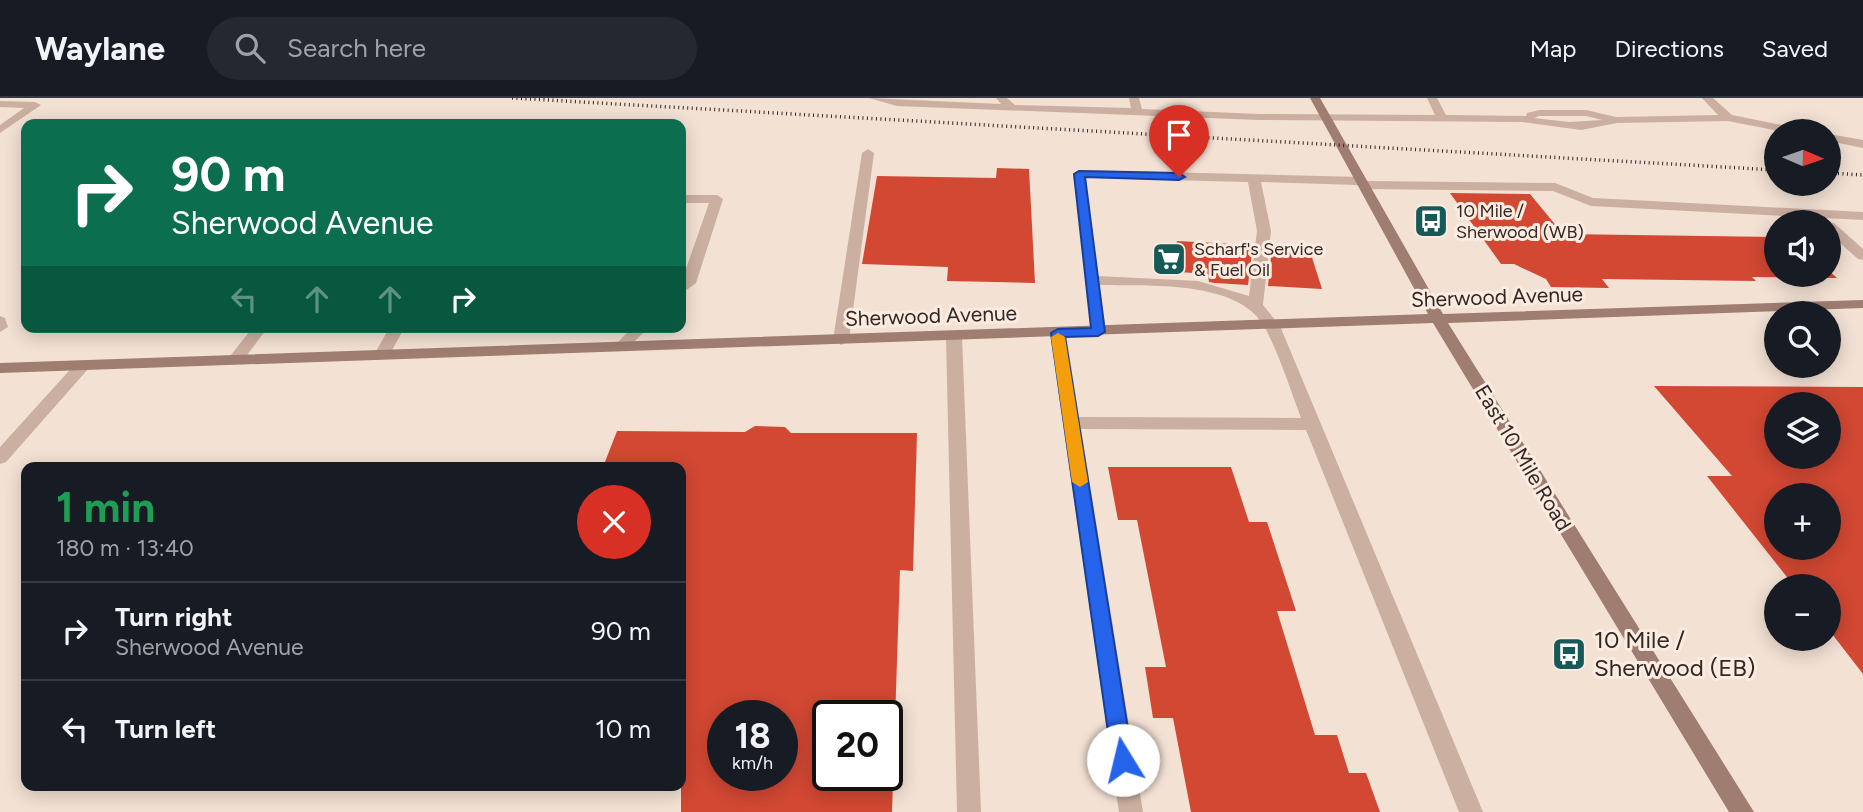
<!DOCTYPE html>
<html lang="en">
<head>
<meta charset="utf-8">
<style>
	:root { --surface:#171b24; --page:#242831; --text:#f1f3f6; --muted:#9ea1a6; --line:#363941 }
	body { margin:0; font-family:Figtree,sans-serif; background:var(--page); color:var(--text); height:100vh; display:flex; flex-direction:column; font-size:26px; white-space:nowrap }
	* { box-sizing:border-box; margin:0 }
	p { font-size:23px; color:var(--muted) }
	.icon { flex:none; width:38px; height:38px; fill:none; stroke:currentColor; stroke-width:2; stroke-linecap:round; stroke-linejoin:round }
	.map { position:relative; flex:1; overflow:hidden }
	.panel { position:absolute; left:21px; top:364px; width:665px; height:329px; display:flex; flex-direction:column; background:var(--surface); border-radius:14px; box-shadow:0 4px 18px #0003 }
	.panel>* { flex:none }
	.hud { position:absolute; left:21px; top:21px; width:665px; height:214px; border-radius:14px; box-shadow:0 4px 18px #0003; background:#0b6e4f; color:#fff; overflow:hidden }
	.needle { width:46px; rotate:92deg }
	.tools { position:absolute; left:1764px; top:21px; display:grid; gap:14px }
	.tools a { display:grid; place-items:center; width:77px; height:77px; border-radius:50%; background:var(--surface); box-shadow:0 4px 18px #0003; font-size:35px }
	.speed { position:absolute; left:707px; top:602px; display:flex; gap:14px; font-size:35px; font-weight:700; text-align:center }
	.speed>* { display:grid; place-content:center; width:91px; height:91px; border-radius:50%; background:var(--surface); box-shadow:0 4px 18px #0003; line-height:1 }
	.speed small { font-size:18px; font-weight:400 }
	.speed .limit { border:4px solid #111; border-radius:10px; background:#fff; color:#111 }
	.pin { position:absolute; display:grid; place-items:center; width:60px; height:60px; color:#fff; margin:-72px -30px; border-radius:50% 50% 50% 0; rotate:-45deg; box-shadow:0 0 7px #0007 }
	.pin .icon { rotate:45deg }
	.me { position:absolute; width:77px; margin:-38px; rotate:351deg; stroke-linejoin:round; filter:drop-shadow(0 0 5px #0008) }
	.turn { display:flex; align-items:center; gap:24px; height:147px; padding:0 35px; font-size:32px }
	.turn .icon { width:91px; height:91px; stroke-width:2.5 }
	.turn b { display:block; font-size:49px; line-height:60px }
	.lanes { display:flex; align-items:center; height:66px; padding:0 35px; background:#0003; justify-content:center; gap:35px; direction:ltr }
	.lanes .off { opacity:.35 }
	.round { display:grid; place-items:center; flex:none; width:74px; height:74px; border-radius:37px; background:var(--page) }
	.headline { display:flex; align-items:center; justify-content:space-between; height:119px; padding:0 35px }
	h1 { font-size:42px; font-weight:700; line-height:52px; color:#1e9e55 }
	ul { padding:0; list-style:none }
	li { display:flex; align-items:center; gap:21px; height:98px; padding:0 35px; border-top:2px solid var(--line) }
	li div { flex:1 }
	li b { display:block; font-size:26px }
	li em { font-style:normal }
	header { display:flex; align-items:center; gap:42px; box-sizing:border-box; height:98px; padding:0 35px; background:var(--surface); border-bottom:2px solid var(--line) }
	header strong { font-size:33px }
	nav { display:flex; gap:38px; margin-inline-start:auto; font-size:24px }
	.search { width:490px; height:63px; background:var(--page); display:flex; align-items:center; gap:18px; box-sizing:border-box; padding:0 24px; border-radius:38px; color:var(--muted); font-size:26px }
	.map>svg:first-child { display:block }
	.building { fill:#d24833; fill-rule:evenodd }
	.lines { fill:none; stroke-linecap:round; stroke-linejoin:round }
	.lane { fill:#cbafa0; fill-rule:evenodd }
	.secondary { fill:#9f7d71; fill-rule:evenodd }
	.rail { stroke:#342724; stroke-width:3.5; stroke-dasharray:1 3.5; stroke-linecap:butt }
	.route { fill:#2563eb; stroke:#184099; stroke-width:2 }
	.slow { fill:#f59e0b }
	.labels { text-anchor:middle; stroke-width:6; stroke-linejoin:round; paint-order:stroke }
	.far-poi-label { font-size:18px; fill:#342724; stroke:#faece1; text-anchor:start }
	.street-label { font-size:21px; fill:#342724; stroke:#faece1 }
	.near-poi-label { font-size:24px; fill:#342724; stroke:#faece1; text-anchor:start }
</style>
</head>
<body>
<header>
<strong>Waylane</strong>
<div class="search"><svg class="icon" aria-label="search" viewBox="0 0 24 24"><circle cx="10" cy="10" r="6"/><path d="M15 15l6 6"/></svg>Search here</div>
<nav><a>Map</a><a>Directions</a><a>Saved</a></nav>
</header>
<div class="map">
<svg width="1863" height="714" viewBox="0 0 1863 714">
	<rect width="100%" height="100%" fill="#f3e1d4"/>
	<path class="building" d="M997,70L1029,71L1035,185L947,183L948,169L862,166L877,78L996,80Z
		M1450,95L1530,96L1563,136L1776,139V177H1829V173L1837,180L1752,179L1756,183L1602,181L1609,190L1551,189L1546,181L1514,166H1501Z
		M1177,143L1253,147L1248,187L1215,185L1209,184L1208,176L1164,173Z
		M1272,148L1309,150L1322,191L1268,188Z
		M1654,288L1863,289V576L1829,532V488H1794L1707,378H1732ZM1776,306H1829V359H1776ZM1776,397H1829V450H1776Z
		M755,328L785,329L791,335H917L913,473L900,472L892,714H681V369H603L617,333L745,334ZM723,618H782V677H723ZM828,618H887V677H828Z
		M1108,369H1231L1249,424H1267L1296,513H1277L1315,637H1337L1349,675H1366L1380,714H1191L1173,620H1153L1145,569H1166L1137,422H1118Z"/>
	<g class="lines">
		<path class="lane" d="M869,0L1001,6L996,0H1007L1015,7L1131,10L1129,0H1139L1142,11L1259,16L1435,17L1427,0H1437L1446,17L1526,18L1527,15L1539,12H1586L1616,19L1718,17L1702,0H1713L1732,17L1796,30L1802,33H1779L1728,23L1617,25L1581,32L1522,24L1259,22L897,8ZM1539,18H1586L1602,22L1569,24L1534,20Z
			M0,3L35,4L41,7L0,35V27L24,10L0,9Z
			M1829,36L1863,42V50L1829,43Z
			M868,51L874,55L849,242L841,247L833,242L862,55Z
			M1079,72L1361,79L1367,83L1555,85L1593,100L1863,114V122L1591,108L1553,93L1363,91L1357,87L1261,84L1271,133L1263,207L1280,228L1483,714H1459L1306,332L1081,331L1143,714H1119L1050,235L1058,230L1066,235L1079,319L1301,320C1290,291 1280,258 1265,230C1240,181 1146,188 1099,187L1106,234L1098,239L1093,237L1073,76ZM1086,80L1248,84L1257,133L1249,198L1198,183L1098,178Z
			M681,97H717L723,101L696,185L681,196V185L709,105H681Z
			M1828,124L1834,125L1863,151V162L1858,161L1829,135Z
			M0,218L5,220L8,229L0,234Z
			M253,229H268L241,265H229L227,262Z
			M390,229H405L387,261H375L373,258Z
			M633,229H649L625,253H615L612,250Z
			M954,234L962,239L981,714H957L946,239Z
			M83,262L91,267L89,270L6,364L0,366V349L77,264Z"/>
		<path class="secondary" d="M1310,0H1320L1443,216L1863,202V210L1448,225L1754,714H1729L1433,225L0,275V265L1428,216Z"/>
		<path class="rail" d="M512,0L1776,72
			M1829,75L1863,77"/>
	</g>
	<path class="route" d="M1079,73L1179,75L1185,79L1179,82L1085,79L1105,234L1098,238L1065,239L1133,662L1130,669L1123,672L1116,669L1112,662L1051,235L1058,231L1091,230L1074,76Z"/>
	<path class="slow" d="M1058,235L1065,239L1088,384L1080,389L1072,384L1051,239Z"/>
	<defs>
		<g id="bus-square" transform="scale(1.75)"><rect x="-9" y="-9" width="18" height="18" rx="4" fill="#165956" stroke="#faece1"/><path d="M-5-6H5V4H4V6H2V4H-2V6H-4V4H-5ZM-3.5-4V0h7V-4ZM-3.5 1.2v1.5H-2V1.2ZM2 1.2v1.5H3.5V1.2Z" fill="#fff"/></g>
		<g id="supermarket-square" transform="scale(1.75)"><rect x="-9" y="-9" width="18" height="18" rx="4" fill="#165956" stroke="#faece1"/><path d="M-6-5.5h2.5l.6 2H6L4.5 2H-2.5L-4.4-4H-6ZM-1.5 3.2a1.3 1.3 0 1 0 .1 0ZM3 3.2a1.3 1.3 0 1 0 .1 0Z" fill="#fff"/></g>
	</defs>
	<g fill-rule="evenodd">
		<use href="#bus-square" x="1431" y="123"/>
		<use href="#supermarket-square" x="1169" y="161"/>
		<use href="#bus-square" x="1569" y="556"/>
	</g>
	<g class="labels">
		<g class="far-poi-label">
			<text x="1456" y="119">10 Mile /<tspan x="1456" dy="21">Sherwood (WB)</tspan></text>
			<text x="1194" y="157">Scharf's Service<tspan x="1194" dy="21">&amp; Fuel Oil</tspan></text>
		</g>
		<g class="street-label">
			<text transform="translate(1497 199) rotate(-2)" y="7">Sherwood Avenue</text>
			<text transform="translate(931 218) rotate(-2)" y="7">Sherwood Avenue</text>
			<text transform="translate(1523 360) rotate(59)" y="7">East 10 Mile Road</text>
		</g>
		<g class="near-poi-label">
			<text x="1594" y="550">10 Mile /<tspan x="1594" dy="28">Sherwood (EB)</tspan></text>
		</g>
	</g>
</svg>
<div class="tools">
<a><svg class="needle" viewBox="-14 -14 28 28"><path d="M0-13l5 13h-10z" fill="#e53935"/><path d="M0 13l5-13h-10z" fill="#9ea1a6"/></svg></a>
<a><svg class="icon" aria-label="sound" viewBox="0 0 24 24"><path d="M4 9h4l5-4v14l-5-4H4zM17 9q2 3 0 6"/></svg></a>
<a><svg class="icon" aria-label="search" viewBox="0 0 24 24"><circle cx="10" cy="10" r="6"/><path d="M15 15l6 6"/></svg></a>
<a><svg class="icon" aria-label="layers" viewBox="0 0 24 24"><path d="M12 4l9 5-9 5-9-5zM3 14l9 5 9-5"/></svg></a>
<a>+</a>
<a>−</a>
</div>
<div class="speed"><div>18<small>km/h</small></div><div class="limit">20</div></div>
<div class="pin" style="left:1179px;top:79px;background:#d93025"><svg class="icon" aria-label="arrive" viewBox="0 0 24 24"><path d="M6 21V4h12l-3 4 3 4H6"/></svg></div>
<svg class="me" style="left:1123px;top:662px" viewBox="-20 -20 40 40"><circle r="19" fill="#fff"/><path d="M0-13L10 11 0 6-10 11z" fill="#2563eb"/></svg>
<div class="hud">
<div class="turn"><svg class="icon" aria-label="right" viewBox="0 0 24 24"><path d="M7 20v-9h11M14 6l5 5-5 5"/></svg><div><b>90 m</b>Sherwood Avenue</div></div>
<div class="lanes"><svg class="icon off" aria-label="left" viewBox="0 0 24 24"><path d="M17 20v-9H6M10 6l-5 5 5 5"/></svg><svg class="icon off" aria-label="ahead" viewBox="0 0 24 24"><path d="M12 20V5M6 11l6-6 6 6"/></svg><svg class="icon off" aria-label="ahead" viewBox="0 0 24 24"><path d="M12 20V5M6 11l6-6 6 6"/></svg><svg class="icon" aria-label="right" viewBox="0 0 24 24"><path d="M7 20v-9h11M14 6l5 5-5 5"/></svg></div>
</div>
<section class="panel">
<div class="headline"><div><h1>1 min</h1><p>180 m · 13:40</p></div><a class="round" style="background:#d93025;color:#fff"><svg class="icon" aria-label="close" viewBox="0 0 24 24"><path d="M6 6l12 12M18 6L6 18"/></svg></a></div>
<ul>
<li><svg class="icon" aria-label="right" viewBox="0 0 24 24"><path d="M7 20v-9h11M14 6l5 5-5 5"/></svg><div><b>Turn right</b><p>Sherwood Avenue</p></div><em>90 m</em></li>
<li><svg class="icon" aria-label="left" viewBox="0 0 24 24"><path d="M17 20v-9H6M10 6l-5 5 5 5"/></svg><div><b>Turn left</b></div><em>10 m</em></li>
</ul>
</section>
</div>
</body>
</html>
